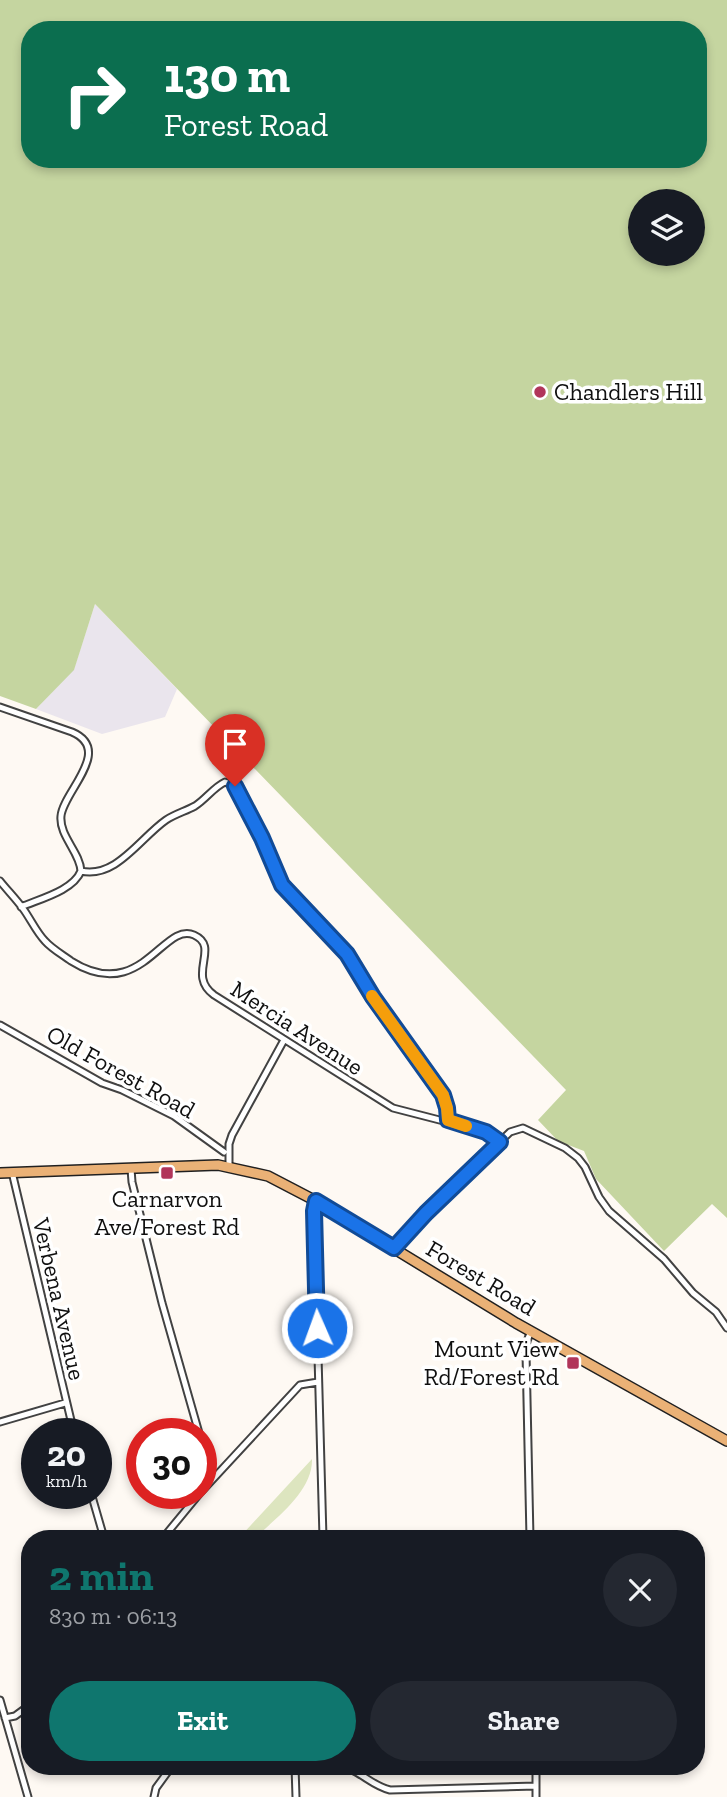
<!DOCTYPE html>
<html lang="en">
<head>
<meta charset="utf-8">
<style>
	:root { --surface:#171b24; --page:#242831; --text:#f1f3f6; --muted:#9ea1a6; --accent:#0f766e }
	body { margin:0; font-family:"Zilla Slab",serif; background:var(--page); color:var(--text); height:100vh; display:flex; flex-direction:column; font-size:26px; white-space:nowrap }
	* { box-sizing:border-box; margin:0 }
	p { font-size:23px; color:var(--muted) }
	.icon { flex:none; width:38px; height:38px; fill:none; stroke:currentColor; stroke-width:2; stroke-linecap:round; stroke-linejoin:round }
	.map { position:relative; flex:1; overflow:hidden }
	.details { position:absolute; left:21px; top:1530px; width:684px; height:245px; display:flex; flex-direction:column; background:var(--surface); border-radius:28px; box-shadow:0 4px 10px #0003 }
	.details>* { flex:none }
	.hud { position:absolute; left:21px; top:21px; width:686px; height:147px; border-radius:28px; box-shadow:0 4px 10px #0003; background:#0b6e4f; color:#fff; overflow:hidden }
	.controls { position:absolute; left:628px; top:189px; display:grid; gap:14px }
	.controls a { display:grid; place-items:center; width:77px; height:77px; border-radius:50%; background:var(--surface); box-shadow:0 4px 10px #0003; font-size:35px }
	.speed { position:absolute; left:21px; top:1418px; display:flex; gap:14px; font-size:35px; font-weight:700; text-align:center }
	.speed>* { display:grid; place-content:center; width:91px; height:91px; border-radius:50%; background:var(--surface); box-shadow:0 4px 10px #0003; line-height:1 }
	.speed small { font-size:18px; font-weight:400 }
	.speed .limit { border:10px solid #d22; background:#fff; color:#111 }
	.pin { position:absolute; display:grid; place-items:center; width:60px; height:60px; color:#fff; margin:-72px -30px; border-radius:50% 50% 50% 0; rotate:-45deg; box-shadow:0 0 7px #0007 }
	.pin .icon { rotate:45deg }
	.me { position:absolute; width:77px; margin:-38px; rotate:358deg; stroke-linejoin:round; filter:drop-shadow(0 0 5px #0008) }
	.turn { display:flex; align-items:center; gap:24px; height:147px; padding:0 28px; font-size:32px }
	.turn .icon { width:91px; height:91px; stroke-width:2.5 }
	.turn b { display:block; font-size:49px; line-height:60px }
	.round { display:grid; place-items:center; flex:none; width:74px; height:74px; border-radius:37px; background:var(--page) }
	.head { display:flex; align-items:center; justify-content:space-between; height:119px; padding:0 28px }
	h1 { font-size:42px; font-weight:700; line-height:52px; color:var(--accent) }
	.primary-button { display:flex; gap:14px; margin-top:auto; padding:14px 28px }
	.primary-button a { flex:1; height:80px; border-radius:42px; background:var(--accent); color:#fff; font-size:28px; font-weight:700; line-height:80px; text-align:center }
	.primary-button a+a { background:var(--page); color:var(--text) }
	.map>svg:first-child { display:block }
	.industrial { fill:#eae5ed }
	.green { fill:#dde5bf }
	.forest { fill:#c5d5a0; fill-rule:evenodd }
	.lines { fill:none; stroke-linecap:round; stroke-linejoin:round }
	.minor-casing { stroke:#424242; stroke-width:9 }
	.primary-casing { stroke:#202020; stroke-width:12 }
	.minor { stroke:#fff; stroke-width:5 }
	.primary { stroke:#eab176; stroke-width:9 }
	.route-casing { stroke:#114b97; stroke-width:18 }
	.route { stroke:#1a73e8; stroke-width:12 }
	.slow { stroke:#f59e0b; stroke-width:12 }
	.poi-dot { fill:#b1355a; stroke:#fff; stroke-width:2.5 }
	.labels { text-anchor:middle; stroke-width:7; stroke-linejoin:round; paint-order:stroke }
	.poi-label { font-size:24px; fill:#0f0f0f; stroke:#fff; text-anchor:start }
	.street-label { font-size:24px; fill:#0f0f0f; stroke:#fff }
</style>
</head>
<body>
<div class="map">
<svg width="727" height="1797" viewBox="0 0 727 1797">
	<rect width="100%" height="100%" fill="#fef9f3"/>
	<path class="industrial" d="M95,604L177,689L165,717L102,734L36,709L74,669Z"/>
	<path class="green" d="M312,1459C313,1491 276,1518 255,1538H239Z"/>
	<path class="forest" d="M0,0H727V1218L712,1204L664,1251L596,1179L584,1151L558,1141L538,1120L566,1090L95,604L74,670L36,709L0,696ZM30,30H698V159H30ZM640,201H693V254H640Z"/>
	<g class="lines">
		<g class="minor-casing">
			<path id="minor" d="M0,707L72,732C114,750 63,792 61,816C59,836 80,852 81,871C116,879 140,838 166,820C175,814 186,811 195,806C206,799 214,787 225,782L235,786L262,838L282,885L347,954L373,997L443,1095L447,1104L448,1120
				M0,881C8,891 17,900 24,910C31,920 37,933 45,941C52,949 63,955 71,961C141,1005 163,921 194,935C221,947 186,975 214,995L393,1108L486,1132L500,1142
				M21,907C39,899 73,891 81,871
				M0,1025L102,1083L122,1090L174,1116L224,1152
				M229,1166V1144L232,1135L284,1040
				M131,1169L132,1182L162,1303L199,1433
				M12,1172L74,1433
				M316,1201L314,1211L323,1538
				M394,1248L426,1213L510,1132L523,1128L565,1148L578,1158L585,1167L599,1197L609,1211L664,1259L693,1293L716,1312L727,1328
				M0,1422L65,1403
				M201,1443L213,1478
				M201,1492L300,1385L318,1382
				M91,1493L104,1538
				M163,1538L200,1493
				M530,1538L526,1353L527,1341L531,1331
				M0,1700L28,1797
				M5,1718L15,1716L30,1705
				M291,1766H314
				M295,1766L296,1797
				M336,1766C358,1767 369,1785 390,1790L536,1786
				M536,1766V1797
				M154,1797L156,1788L172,1766"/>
		</g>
		<g class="primary-casing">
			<path id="primary" d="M0,1173L218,1165L268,1176L316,1201L516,1323L727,1441"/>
		</g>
		<use href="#minor" class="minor"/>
		<use href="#primary" class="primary"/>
	</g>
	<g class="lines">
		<g class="route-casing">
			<path id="route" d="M235,786L262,838L282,885L347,954L373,997L443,1095L447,1108L448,1120L486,1132L500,1142L426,1213L394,1248L316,1201L314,1211L317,1328"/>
		</g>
		<use href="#route" class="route"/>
		<path class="slow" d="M372,996L443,1095L447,1108L448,1120L466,1126"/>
	</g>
	<g class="poi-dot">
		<circle cx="540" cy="392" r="7"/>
		<rect x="160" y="1166" width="14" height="14" rx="3.5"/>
		<rect x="566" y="1356" width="14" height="14" rx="3.5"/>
	</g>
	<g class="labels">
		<g class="poi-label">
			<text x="554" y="400">Chandlers Hill</text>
			<text x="167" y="1207" text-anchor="middle">Carnarvon<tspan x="167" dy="28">Ave/Forest Rd</tspan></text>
			<text x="559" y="1357" text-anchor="end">Mount View<tspan x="559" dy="28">Rd/Forest Rd</tspan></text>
		</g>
		<g class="street-label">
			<text transform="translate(297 1028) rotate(33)" y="8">Mercia Avenue</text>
			<text transform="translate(121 1072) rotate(29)" y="8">Old Forest Road</text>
			<text transform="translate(481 1278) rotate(31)" y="8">Forest Road</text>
			<text transform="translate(59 1299) rotate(77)" y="8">Verbena Avenue</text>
		</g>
	</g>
</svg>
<div class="controls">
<a><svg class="icon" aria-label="layers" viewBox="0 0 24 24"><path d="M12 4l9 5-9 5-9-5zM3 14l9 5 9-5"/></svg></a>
</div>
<div class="speed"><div>20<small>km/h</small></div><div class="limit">30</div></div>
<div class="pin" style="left:235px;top:786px;background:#d93025"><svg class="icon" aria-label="arrive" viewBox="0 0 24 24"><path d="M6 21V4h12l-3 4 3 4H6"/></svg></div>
<svg class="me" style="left:317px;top:1328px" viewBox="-20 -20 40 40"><circle r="17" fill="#1a73e8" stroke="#fff" stroke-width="3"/><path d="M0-11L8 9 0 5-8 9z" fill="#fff"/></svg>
<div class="hud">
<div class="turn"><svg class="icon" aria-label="right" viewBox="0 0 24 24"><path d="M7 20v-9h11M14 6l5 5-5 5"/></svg><div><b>130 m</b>Forest Road</div></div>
</div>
<section class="details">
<div class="head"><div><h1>2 min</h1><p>830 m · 06:13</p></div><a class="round"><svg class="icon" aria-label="close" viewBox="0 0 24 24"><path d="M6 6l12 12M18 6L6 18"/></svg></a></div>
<div class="primary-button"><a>Exit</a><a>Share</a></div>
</section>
</div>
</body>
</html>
